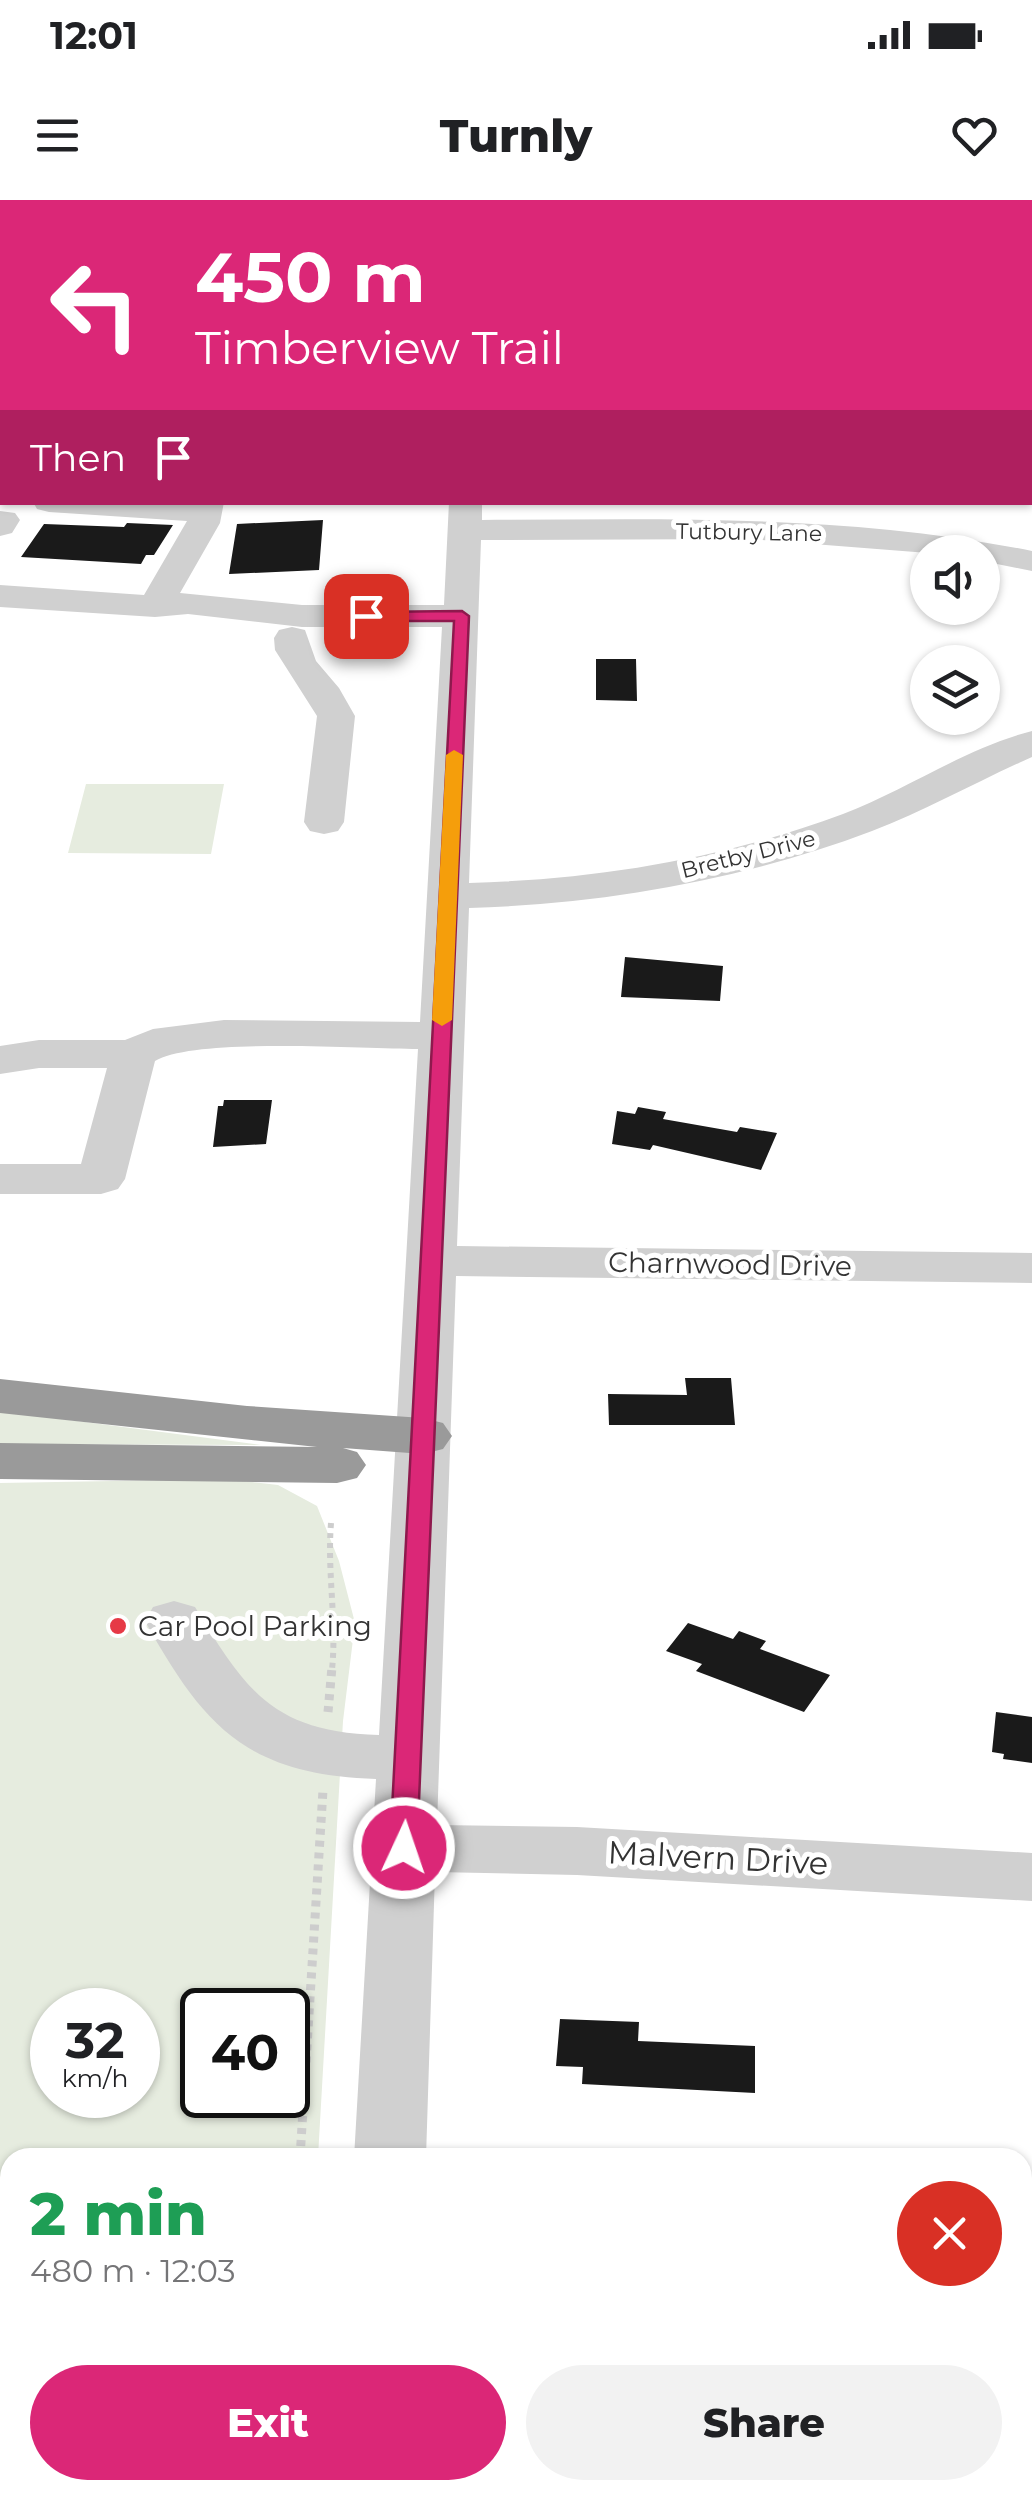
<!DOCTYPE html>
<html lang="en">
<head>
<meta charset="utf-8">
<style>
	:root { --surface:#fff; --page:#f2f2f2; --text:#202124; --muted:#757577; --accent:#db2777 }
	body { margin:0; font-family:Montserrat,sans-serif; background:var(--page); color:var(--text); height:100vh; display:flex; flex-direction:column; font-size:38px; white-space:nowrap }
	* { box-sizing:border-box; margin:0 }
	p { font-size:32px; color:var(--muted) }
	.icon { flex:none; width:55px; height:55px; fill:none; stroke:currentColor; stroke-width:2; stroke-linecap:round; stroke-linejoin:round }
	.map { position:relative; flex:1; overflow:hidden }
	.details { position:absolute; left:0px; top:1948px; width:1032px; height:352px; display:flex; flex-direction:column; background:var(--surface); border-radius:30px 30px 0 0; box-shadow:0 2px 8px #0004 }
	.details>* { flex:none }
	.banner { position:absolute; left:0px; top:0px; width:1032px; height:305px; box-shadow:0 2px 8px #0004; background:#db2777; color:#fff; overflow:hidden }
	.controls { position:absolute; left:910px; top:335px; display:grid; gap:20px }
	.controls a { display:grid; place-items:center; width:90px; height:90px; border-radius:50%; background:var(--surface); box-shadow:0 2px 8px #0004; font-size:50px }
	.speed { position:absolute; left:30px; top:1788px; display:flex; gap:20px; font-size:50px; font-weight:700; text-align:center }
	.speed>* { display:grid; place-content:center; width:130px; height:130px; border-radius:50%; background:var(--surface); box-shadow:0 2px 8px #0004; line-height:1 }
	.speed small { font-size:25px; font-weight:400 }
	.speed .limit { border:5px solid #111; border-radius:15px; background:#fff; color:#111 }
	.pin { position:absolute; display:grid; place-items:center; width:85px; height:85px; color:#fff; margin:-42px; border-radius:20px; box-shadow:0 5px 15px #0006 }
	.me { position:absolute; width:110px; margin:-55px; rotate:3deg; stroke-linejoin:round; filter:drop-shadow(0 0 8px #0008) }
	.turn { display:flex; align-items:center; gap:35px; height:210px; padding:0 30px; font-size:45px }
	.turn .icon { width:130px; height:130px; stroke-width:2.5 }
	.turn b { display:block; font-size:70px; line-height:85px }
	.then { display:flex; align-items:center; height:95px; padding:0 30px; background:#0003; gap:20px; font-size:38px }
	.round { display:grid; place-items:center; flex:none; width:105px; height:105px; border-radius:52px; background:var(--page) }
	.head { display:flex; align-items:center; justify-content:space-between; height:170px; padding:0 30px }
	h1 { font-size:60px; font-weight:800; line-height:75px; color:#1e9e55 }
	.cta { display:flex; gap:20px; margin-top:auto; padding:20px 30px }
	.cta a { flex:1; height:115px; border-radius:60px; background:var(--accent); color:#fff; font-size:40px; font-weight:800; line-height:115px; text-align:center }
	.cta a+a { background:var(--page); color:var(--text) }
	.status { display:flex; justify-content:space-between; align-items:center; height:70px; padding:0 50px; background:var(--surface); direction:ltr }
	.status svg { height:28px; fill:currentColor }
	header { display:flex; justify-content:space-between; align-items:center; height:130px; padding:0 30px; background:var(--surface); font-size:45px; font-weight:800 }
	.map>svg:first-child { display:block }
	.green { fill:#e6ecdf; fill-rule:evenodd }
	.building { fill:#1a1a1a }
	.lines { fill:none; stroke-linecap:round; stroke-linejoin:round }
	.path-far1 { stroke:#cdcdcd; stroke-width:6; stroke-dasharray:5 5; stroke-linecap:butt }
	.path { stroke:#cdcdcd; stroke-width:9; stroke-dasharray:6 6; stroke-linecap:butt }
	.minor { fill:#d0d0d0; fill-rule:evenodd }
	.highway { fill:#9a9a9a; fill-rule:evenodd }
	.route { fill:#db2777; stroke:#8e194d; stroke-width:2.5 }
	.slow { fill:#f59e0b }
	.poi-dot { fill:#e63946; stroke:#fff; stroke-width:4 }
	.labels { text-anchor:middle; stroke-width:10; stroke-linejoin:round; paint-order:stroke }
	.far-street-label { font-size:22px; fill:#333; stroke:#fff }
	.street-label { font-size:28px; fill:#333; stroke:#fff }
	.poi-label { font-size:28px; fill:#333; stroke:#fff; text-anchor:start }
	.near-street-label { font-size:32px; fill:#333; stroke:#fff }
</style>
</head>
<body>
<div class="status"><b>12:01</b><svg viewBox="0 0 49 12"><path d="M0 12V9h3v3zM5 12V6h3v6zM10 12V3h3v9zM15 12V0h3v12zM26 1h20v11H26zM47 4h2v5h-2z"/></svg></div>
<header><svg class="icon" aria-label="menu" viewBox="0 0 24 24"><path d="M4 6h16M4 12h16M4 18h16"/></svg>Turnly<svg class="icon" aria-label="heart" viewBox="0 0 24 24"><path d="M12 20l-8-8c-3-5 5-10 8-4 3-6 11-1 8 4z"/></svg></header>
<div class="map">
<svg width="1032" height="2299" viewBox="0 0 1032 2299">
	<rect width="100%" height="100%" fill="#fff"/>
	<path class="green" d="M86,584H224L211,654L68,653Z
		M0,1211L261,1245L0,1244Z
		M227,1279L278,1285L317,1306L339,1361L355,1423L343,1521L318,1957L10,1958V2272L0,2268V1283ZM52,1810H138V1895H52ZM202,1810H288V1895H202Z
		M58,2290H299V2299H82Z"/>
	<path class="building" d="M323,320L319,370L229,374L237,324Z
		M127,323L173,325L154,355H146L141,364L21,357L44,324L124,327Z
		M596,459H636L637,501L596,500Z
		M625,757L723,766L720,801L621,797Z
		M224,900H272L266,944L213,947L218,906H223Z
		M638,907L666,912L663,919L737,932L740,927L777,933L761,970L653,945L650,950L612,944L617,911L635,914Z
		M685,1178H731L735,1225H609L608,1194L687,1195Z
		M688,1423L733,1439L739,1431L766,1441L760,1449L830,1475L804,1512L696,1471L702,1464L666,1451Z
		M996,1512L1032,1517V1563L1003,1559L1004,1554L992,1552Z
		M560,1819L639,1822L638,1841L755,1846V1893L582,1884L583,1867L556,1866Z"/>
	<g class="lines">
		<path class="path-far1" d="M331,1323C327,1373 337,1420 332,1470"/>
		<path class="path" d="M328,1512L332,1467
			M300,1958L323,1590
			M285,2290V2299"/>
		<path class="minor" d="M220,0H247L248,2H222Z
			M464,0H490V2H464Z
			M0,18H2V34H0Z
			M1030,159H1032V177H1030Z
			M33,302H224L220,323L180,393L302,405H444L449,302H482V320C667,319 849,314 1032,351V371L982,361V352L928,353L750,339L481,340L469,683C597,679 723,659 843,614C906,590 966,548 1032,531V557C978,581 927,610 872,631C743,680 606,704 469,708L457,1046L1032,1053V1083L456,1076L437,1625L577,1627L1032,1653V1701L577,1675L435,1672L426,1958H354L376,1579C247,1575 204,1527 145,1421L153,1407L174,1401L195,1407C246,1491 273,1532 379,1535L418,849C364,849 195,837 155,861L125,979L118,989L101,994H0V964H81L107,868H39L0,874V846L39,840H125L153,829L224,820L420,822L442,427H302L188,414L155,417L0,407V385L144,395L187,321L49,312L37,309Z
			M0,311L15,313L20,320L12,333L0,336Z
			M292,427L305,430L316,461L339,488L355,516L344,622L338,631L324,634L310,631L304,622L317,516L275,450L274,438L279,430Z
			M337,2290H415V2299H337Z"/>
		<path class="highway" d="M0,1179L247,1206L423,1218L443,1223L452,1236L443,1249L423,1254L343,1248L357,1252L366,1265L357,1278L337,1283L0,1279V1243L317,1247L0,1213Z"/>
	</g>
	<path class="route" d="M462,411L469,416L417,1648L413,1655H394L390,1648L454,421H366L359,416L366,412Z"/>
	<path class="slow" d="M454,550L463,555L452,820L442,826L432,820L446,555Z"/>
	<circle class="poi-dot" cx="118" cy="1426" r="10"/>
	<g class="labels">
		<g class="far-street-label">
			<text transform="translate(749 332) rotate(1)" y="8">Tutbury Lane</text>
			<text transform="translate(748 654) rotate(-14)" y="8">Bretby Drive</text>
		</g>
		<g class="street-label">
			<text transform="translate(730 1064) rotate(1)" y="10">Charnwood Drive</text>
		</g>
		<g class="poi-label">
			<text x="138" y="1436">Car Pool Parking</text>
		</g>
		<g class="near-street-label">
			<text transform="translate(718 1658) rotate(3)" y="11">Malvern Drive</text>
		</g>
	</g>
</svg>
<div class="controls">
<a><svg class="icon" aria-label="sound" viewBox="0 0 24 24"><path d="M4 9h4l5-4v14l-5-4H4zM17 9q2 3 0 6"/></svg></a>
<a><svg class="icon" aria-label="layers" viewBox="0 0 24 24"><path d="M12 4l9 5-9 5-9-5zM3 14l9 5 9-5"/></svg></a>
</div>
<div class="speed"><div>32<small>km/h</small></div><div class="limit">40</div></div>
<div class="pin" style="left:366px;top:416px;background:#d93025"><svg class="icon" aria-label="arrive" viewBox="0 0 24 24"><path d="M6 21V4h12l-3 4 3 4H6"/></svg></div>
<svg class="me" style="left:404px;top:1648px" viewBox="-20 -20 40 40"><circle r="17" fill="#db2777" stroke="#fff" stroke-width="3"/><path d="M0-11L8 9 0 5-8 9z" fill="#fff"/></svg>
<div class="banner">
<div class="turn"><svg class="icon" aria-label="left" viewBox="0 0 24 24"><path d="M17 20v-9H6M10 6l-5 5 5 5"/></svg><div><b>450 m</b>Timberview Trail</div></div>
<div class="then">Then<svg class="icon" aria-label="arrive" viewBox="0 0 24 24"><path d="M6 21V4h12l-3 4 3 4H6"/></svg></div>
</div>
<section class="details">
<div class="head"><div><h1>2 min</h1><p>480 m · 12:03</p></div><a class="round" style="background:#d93025;color:#fff"><svg class="icon" aria-label="close" viewBox="0 0 24 24"><path d="M6 6l12 12M18 6L6 18"/></svg></a></div>
<div class="cta"><a>Exit</a><a>Share</a></div>
</section>
</div>
</body>
</html>
